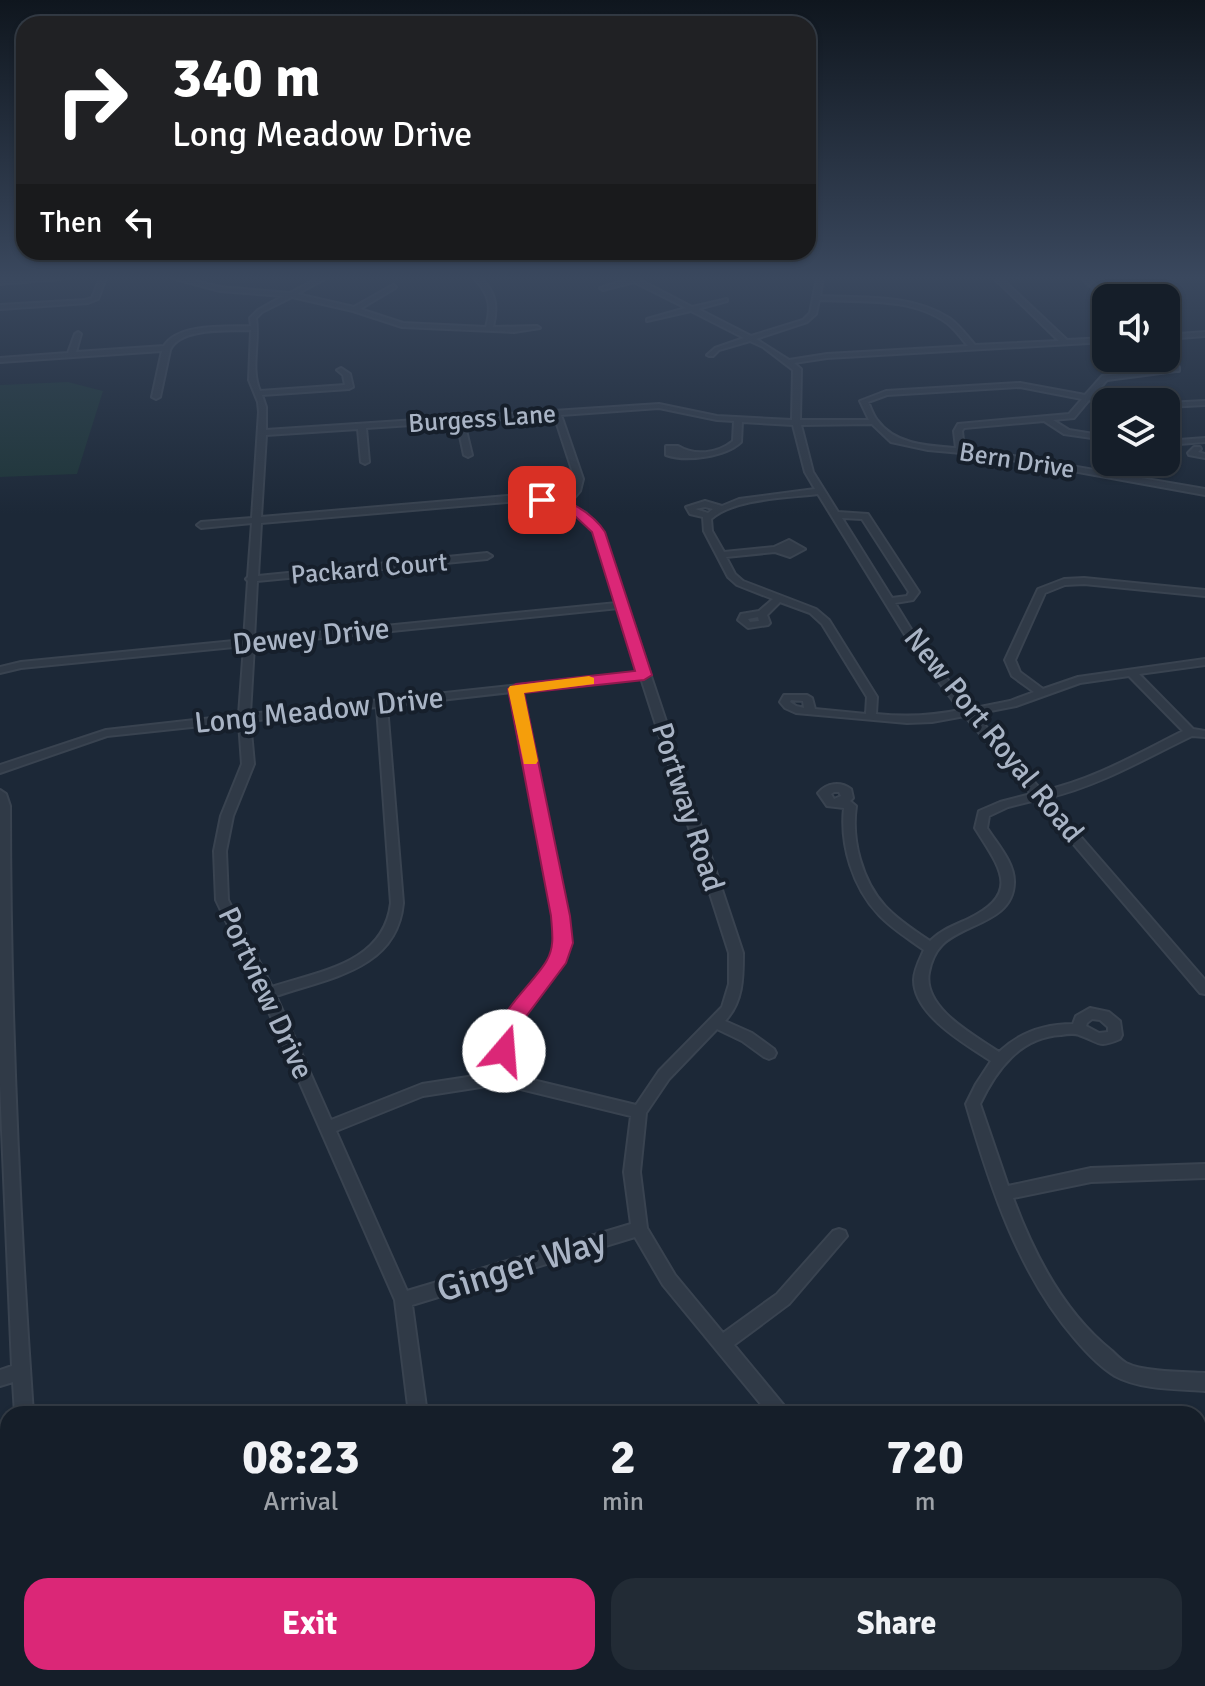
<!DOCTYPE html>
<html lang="en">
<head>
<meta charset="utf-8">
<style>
	:root { --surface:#151e29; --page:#222b35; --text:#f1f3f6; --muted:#9da2a8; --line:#343c46; --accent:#db2777 }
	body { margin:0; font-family:Signika,sans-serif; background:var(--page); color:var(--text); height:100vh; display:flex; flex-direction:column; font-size:30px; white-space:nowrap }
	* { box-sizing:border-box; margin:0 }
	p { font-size:26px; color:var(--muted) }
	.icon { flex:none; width:44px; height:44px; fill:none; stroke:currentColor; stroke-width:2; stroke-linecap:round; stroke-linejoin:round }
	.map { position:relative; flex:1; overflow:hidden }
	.drawer { position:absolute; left:0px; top:1406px; width:1206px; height:280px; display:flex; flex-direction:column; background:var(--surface); border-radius:24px 24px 0 0; box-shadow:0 2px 6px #0004,0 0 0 2px var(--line) }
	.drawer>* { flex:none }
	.hud { position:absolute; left:16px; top:16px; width:800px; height:244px; border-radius:24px; box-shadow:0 2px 6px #0004,0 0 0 2px var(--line); background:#202124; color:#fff; overflow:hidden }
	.buttons { position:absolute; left:1092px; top:284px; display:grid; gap:16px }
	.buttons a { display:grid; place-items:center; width:88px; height:88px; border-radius:16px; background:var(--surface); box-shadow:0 2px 6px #0004,0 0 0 2px var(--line); font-size:40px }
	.pin { position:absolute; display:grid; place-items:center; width:68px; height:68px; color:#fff; margin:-34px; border-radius:16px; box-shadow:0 4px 12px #0006 }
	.me { position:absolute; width:88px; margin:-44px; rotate:18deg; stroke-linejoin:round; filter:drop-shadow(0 0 6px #0008) }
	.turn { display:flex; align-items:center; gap:28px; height:168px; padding:0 24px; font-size:36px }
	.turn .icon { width:104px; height:104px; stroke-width:2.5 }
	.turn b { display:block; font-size:56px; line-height:68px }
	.then { display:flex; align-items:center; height:76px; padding:0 24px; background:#0003; gap:16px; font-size:30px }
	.eta { display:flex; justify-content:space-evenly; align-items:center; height:136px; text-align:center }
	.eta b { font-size:48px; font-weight:700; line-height:56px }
	.button { display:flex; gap:16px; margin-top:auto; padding:16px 24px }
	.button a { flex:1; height:92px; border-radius:24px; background:var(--accent); color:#fff; font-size:32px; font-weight:700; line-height:92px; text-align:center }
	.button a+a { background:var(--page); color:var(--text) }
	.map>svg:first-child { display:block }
	.green { fill:#1e3538 }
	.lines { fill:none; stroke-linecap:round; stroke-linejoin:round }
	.minor-casing { stroke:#394350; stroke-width:4 }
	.minor { fill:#303a47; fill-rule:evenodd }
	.route { fill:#db2777; stroke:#8e194d; stroke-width:2 }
	.slow { fill:#f59e0b }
	.labels { text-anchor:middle; stroke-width:8; stroke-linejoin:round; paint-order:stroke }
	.far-street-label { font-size:26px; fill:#a9b4c5; stroke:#161f2b }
	.street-label { font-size:30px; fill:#a9b4c5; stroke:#161f2b }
	.near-street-label { font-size:36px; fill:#a9b4c5; stroke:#161f2b }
</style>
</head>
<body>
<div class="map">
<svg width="1205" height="1686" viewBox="0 0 1205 1686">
	<rect width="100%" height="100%" fill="#1c2837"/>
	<path class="green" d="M68,382L103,391L77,474L0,477V385Z"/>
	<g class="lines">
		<g class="minor-casing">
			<path id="minor" d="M33,278H71L0,284V280Z
				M100,278H106L98,299L88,303L0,309V305L85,300L92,298Z
				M172,278H184L220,287L290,293L318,278H326L297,294L354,307L393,285L396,287L395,288L360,309L403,323L486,327C492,305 489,294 474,278H481C496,293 498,306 493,327L537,326L540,328L514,332L402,327L353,311L292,297L262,312L256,318C260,342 250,368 260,391L345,385L343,375L337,370L341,368L350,374L353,387L349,389L262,395L266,407V430L659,404L717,416L792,420L793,370L763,347L750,341L719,350L713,356H709L707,355L715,348L744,338L691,311L647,321V319L686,308L634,282L603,290L600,288L629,279L628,278H641L640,280L692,307L727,299V301L698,309L751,336L803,320L810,313L817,278H823L820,296C862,298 912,294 949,318C959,325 967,336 975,345L1059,341L994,278H1001L1067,340L1106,338V342L827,358L794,363L801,369L800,420H869L860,401L886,391L1020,383L1085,395L1102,376L1179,367V371H1176L1107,380L1092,397L1113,402H1106V404L1089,400L1074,418L1053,420L1069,430L1106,436V440L1064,434L1044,421L964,428L962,431L964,449L984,451L1205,489V495L984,455L928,450L891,442L872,424L801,425L813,472L838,512L868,514L919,592L913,600L895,603L919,642L970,709L1010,701L1034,692L1012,676L1005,660L1038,589L1064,579L1084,578L1205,590V596L1084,584L1065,585L1045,593L1015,660L1020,672L1043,689L1078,677L1205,659V665L1139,674L1193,729L1205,731V737L1192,736C1144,759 1099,786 1047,798L1205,980V994L1200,993L1036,800L1008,807L989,816L987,828C997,844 1015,863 1014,883C1013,922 964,923 942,945C935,952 931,962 929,972C922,1008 974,1035 999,1052C1020,1032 1045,1024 1073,1024L1076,1016L1090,1008L1109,1012L1120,1021L1122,1035L1120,1039C1097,1049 1100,1042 1079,1035C1074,1033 1067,1034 1061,1035C1020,1037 996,1070 980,1104L1008,1186L1091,1168L1205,1164V1178L1091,1182L1013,1198C1034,1255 1064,1313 1112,1351C1116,1355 1121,1360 1126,1363C1143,1372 1185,1372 1205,1373V1391C1177,1389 1141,1390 1115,1376C1100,1367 1086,1352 1075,1339C1018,1273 990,1186 966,1104L976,1084L991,1061C965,1044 914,1015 914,980C914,970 920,959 924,950C909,939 892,929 879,915C853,888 840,845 844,808L827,806L818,793C827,783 840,781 851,789L853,798L850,801L856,806C851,840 862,881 885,906C898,920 915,931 930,941C941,930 955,925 968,919C1023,893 999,867 975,828L979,811L1000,802L1031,794L965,716L932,722L907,723L796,713L785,708L780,702L784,695H807L812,698L815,709L866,714L867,697L822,624L810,613L780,602L767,615L770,623L768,625L748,628L738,620L741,614L759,611L773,599L737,585L728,577L704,531L703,517L690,514L686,507L705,501L722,506L739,499L815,489L805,472L793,425L742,422L741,442C725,457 686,462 666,455V446H678C694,456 717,454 733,441L734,421L717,420L659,408L561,415L583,479L580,491L569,504L586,513L603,532L743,953C743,978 743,1002 725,1021L752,1033L774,1049L776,1053L774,1057L769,1059L764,1057L742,1041L717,1029L669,1079L646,1113L640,1172L647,1228L675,1275L723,1333L777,1294L833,1231L839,1229L845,1231L847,1236L789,1304L734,1345L786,1408L789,1414H769L663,1285L635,1237L412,1305L427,1414H409L395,1300L261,994L216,900L214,851L221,816L242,764L239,722L107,736L0,773V765L106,730L239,715L244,646L21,668L0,673V667L21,662L244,640L248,581L246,579L248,577L252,523L201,528L197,525L201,522L252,518L259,412L258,402L249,380L251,330C228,331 180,327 170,350L160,397L156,399L152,397L162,351L0,362V358L68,353L75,334L78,332L81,334L76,352L164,346C178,323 227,327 251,326L250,318L258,310L283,296L220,291ZM819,300C860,302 912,297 947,323C955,329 961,338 968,346L827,354L789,360L756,339L807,322L816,314ZM1020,387L1082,399L1069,414L958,424L954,431L956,448C928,446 895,445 877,420C873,415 871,408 868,402L887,395ZM554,415L575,479L572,490L562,502L518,495L261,517L266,435L358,429L361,462L365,464L369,462L366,428L457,422L464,455L468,457L472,455L464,422ZM818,494L910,643L960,710C932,716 906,717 876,714L877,697L829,620L816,609L743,581L735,574L726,557L775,552L790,557L805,549L789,540L774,547L724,552L712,531L711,519C735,498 787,498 818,494ZM518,501C548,503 575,507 595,532L617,603L254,639L257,581L487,559L492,556L487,553L258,576L261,523ZM705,507L713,509L708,513L695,509ZM842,518L862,519L909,592L907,596L892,598ZM619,608L640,672L250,714L254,645ZM758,617L759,621L750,622L748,619ZM1129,676L1183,731C1137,754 1093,780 1042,791L975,714L1016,706L1080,683ZM641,678L729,953V984L722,1007L659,1071L636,1105L508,1074L516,1025L563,963L570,943L566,916L522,691ZM511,692L554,916L556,943L550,961L502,1024L494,1073L422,1084L331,1120L276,996C328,978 397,970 403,903L387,706ZM791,700L803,701L804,708L796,706L790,702ZM377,707L391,903C384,964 319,971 272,987L228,900L226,851L233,816L254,764L250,721ZM834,792H839L841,796L834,799L831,794ZM1092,1019L1100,1020L1108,1027V1032L1099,1033L1086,1026L1087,1023ZM500,1084L631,1116L624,1172L631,1224L407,1291L336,1131L423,1096Z
				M1081,278H1088L1110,298L1105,299Z
				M1205,332V336L1166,339V335Z
				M1205,401V405L1166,407V403Z
				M1205,438V442L1166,445V441Z
				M1194,447H1200L1201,449L1198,452L1205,454V458L1189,455L1188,453Z
				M0,790L6,794L10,806C10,1009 19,1211 33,1414H15L13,1382L0,1386V1370L12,1366L0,1084Z
				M8,1611V1634L0,1638V1615Z
				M130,1678H150L152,1686H132Z
				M439,1678H459L460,1686H440Z
				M967,1678H987L989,1686H969Z"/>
		</g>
		<use href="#minor" class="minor"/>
	</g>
	<linearGradient id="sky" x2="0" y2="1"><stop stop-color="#0f161e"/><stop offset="0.54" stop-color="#3a485e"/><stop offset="1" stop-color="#3a485e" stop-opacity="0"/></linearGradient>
	<rect width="1205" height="514" fill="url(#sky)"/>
	<path class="route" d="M538,497C562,494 592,512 605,532L652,675L644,680L524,693L570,916L573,943L566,963L519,1026L512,1057L504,1060L497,1057C480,1025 534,985 547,960C555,946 552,931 551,916L508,689L516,684L635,671L592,532L574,515L538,502Z"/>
	<path class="slow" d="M589,676L594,678V684L524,693L538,761L536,764H524L508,689L510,686Z"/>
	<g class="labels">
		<g class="far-street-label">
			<text transform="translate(482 418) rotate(-4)" y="9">Burgess Lane</text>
			<text transform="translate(1017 460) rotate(9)" y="9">Bern Drive</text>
			<text transform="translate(369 568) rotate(-5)" y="9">Packard Court</text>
		</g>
		<g class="street-label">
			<text transform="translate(311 636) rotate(-6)" y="10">Dewey Drive</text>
			<text transform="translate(319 710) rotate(-6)" y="10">Long Meadow Drive</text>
			<text transform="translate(994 735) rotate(51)" y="10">New Port Royal Road</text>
			<text transform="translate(688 807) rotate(72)" y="10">Portway Road</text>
			<text transform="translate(266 993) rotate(65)" y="10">Portview Drive</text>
		</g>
		<g class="near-street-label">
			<text transform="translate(521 1264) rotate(-17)" y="13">Ginger Way</text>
		</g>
	</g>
</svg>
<div class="buttons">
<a><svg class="icon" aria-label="sound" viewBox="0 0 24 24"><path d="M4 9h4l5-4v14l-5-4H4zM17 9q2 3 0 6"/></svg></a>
<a><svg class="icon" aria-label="layers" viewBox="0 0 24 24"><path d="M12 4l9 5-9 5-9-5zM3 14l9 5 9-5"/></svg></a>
</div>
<div class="pin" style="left:542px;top:500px;background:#d93025"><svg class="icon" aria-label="arrive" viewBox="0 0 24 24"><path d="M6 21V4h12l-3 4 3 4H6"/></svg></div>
<svg class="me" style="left:504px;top:1051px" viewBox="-20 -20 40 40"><circle r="19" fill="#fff"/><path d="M0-13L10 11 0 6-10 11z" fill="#db2777"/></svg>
<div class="hud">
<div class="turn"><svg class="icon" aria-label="right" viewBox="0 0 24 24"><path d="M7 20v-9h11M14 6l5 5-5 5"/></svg><div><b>340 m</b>Long Meadow Drive</div></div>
<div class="then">Then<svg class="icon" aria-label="left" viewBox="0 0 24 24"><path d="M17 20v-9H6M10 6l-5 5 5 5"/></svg></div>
</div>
<section class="drawer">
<div class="eta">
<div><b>08:23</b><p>Arrival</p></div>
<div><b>2</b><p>min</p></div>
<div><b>720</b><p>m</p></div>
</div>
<div class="button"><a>Exit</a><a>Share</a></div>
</section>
</div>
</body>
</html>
